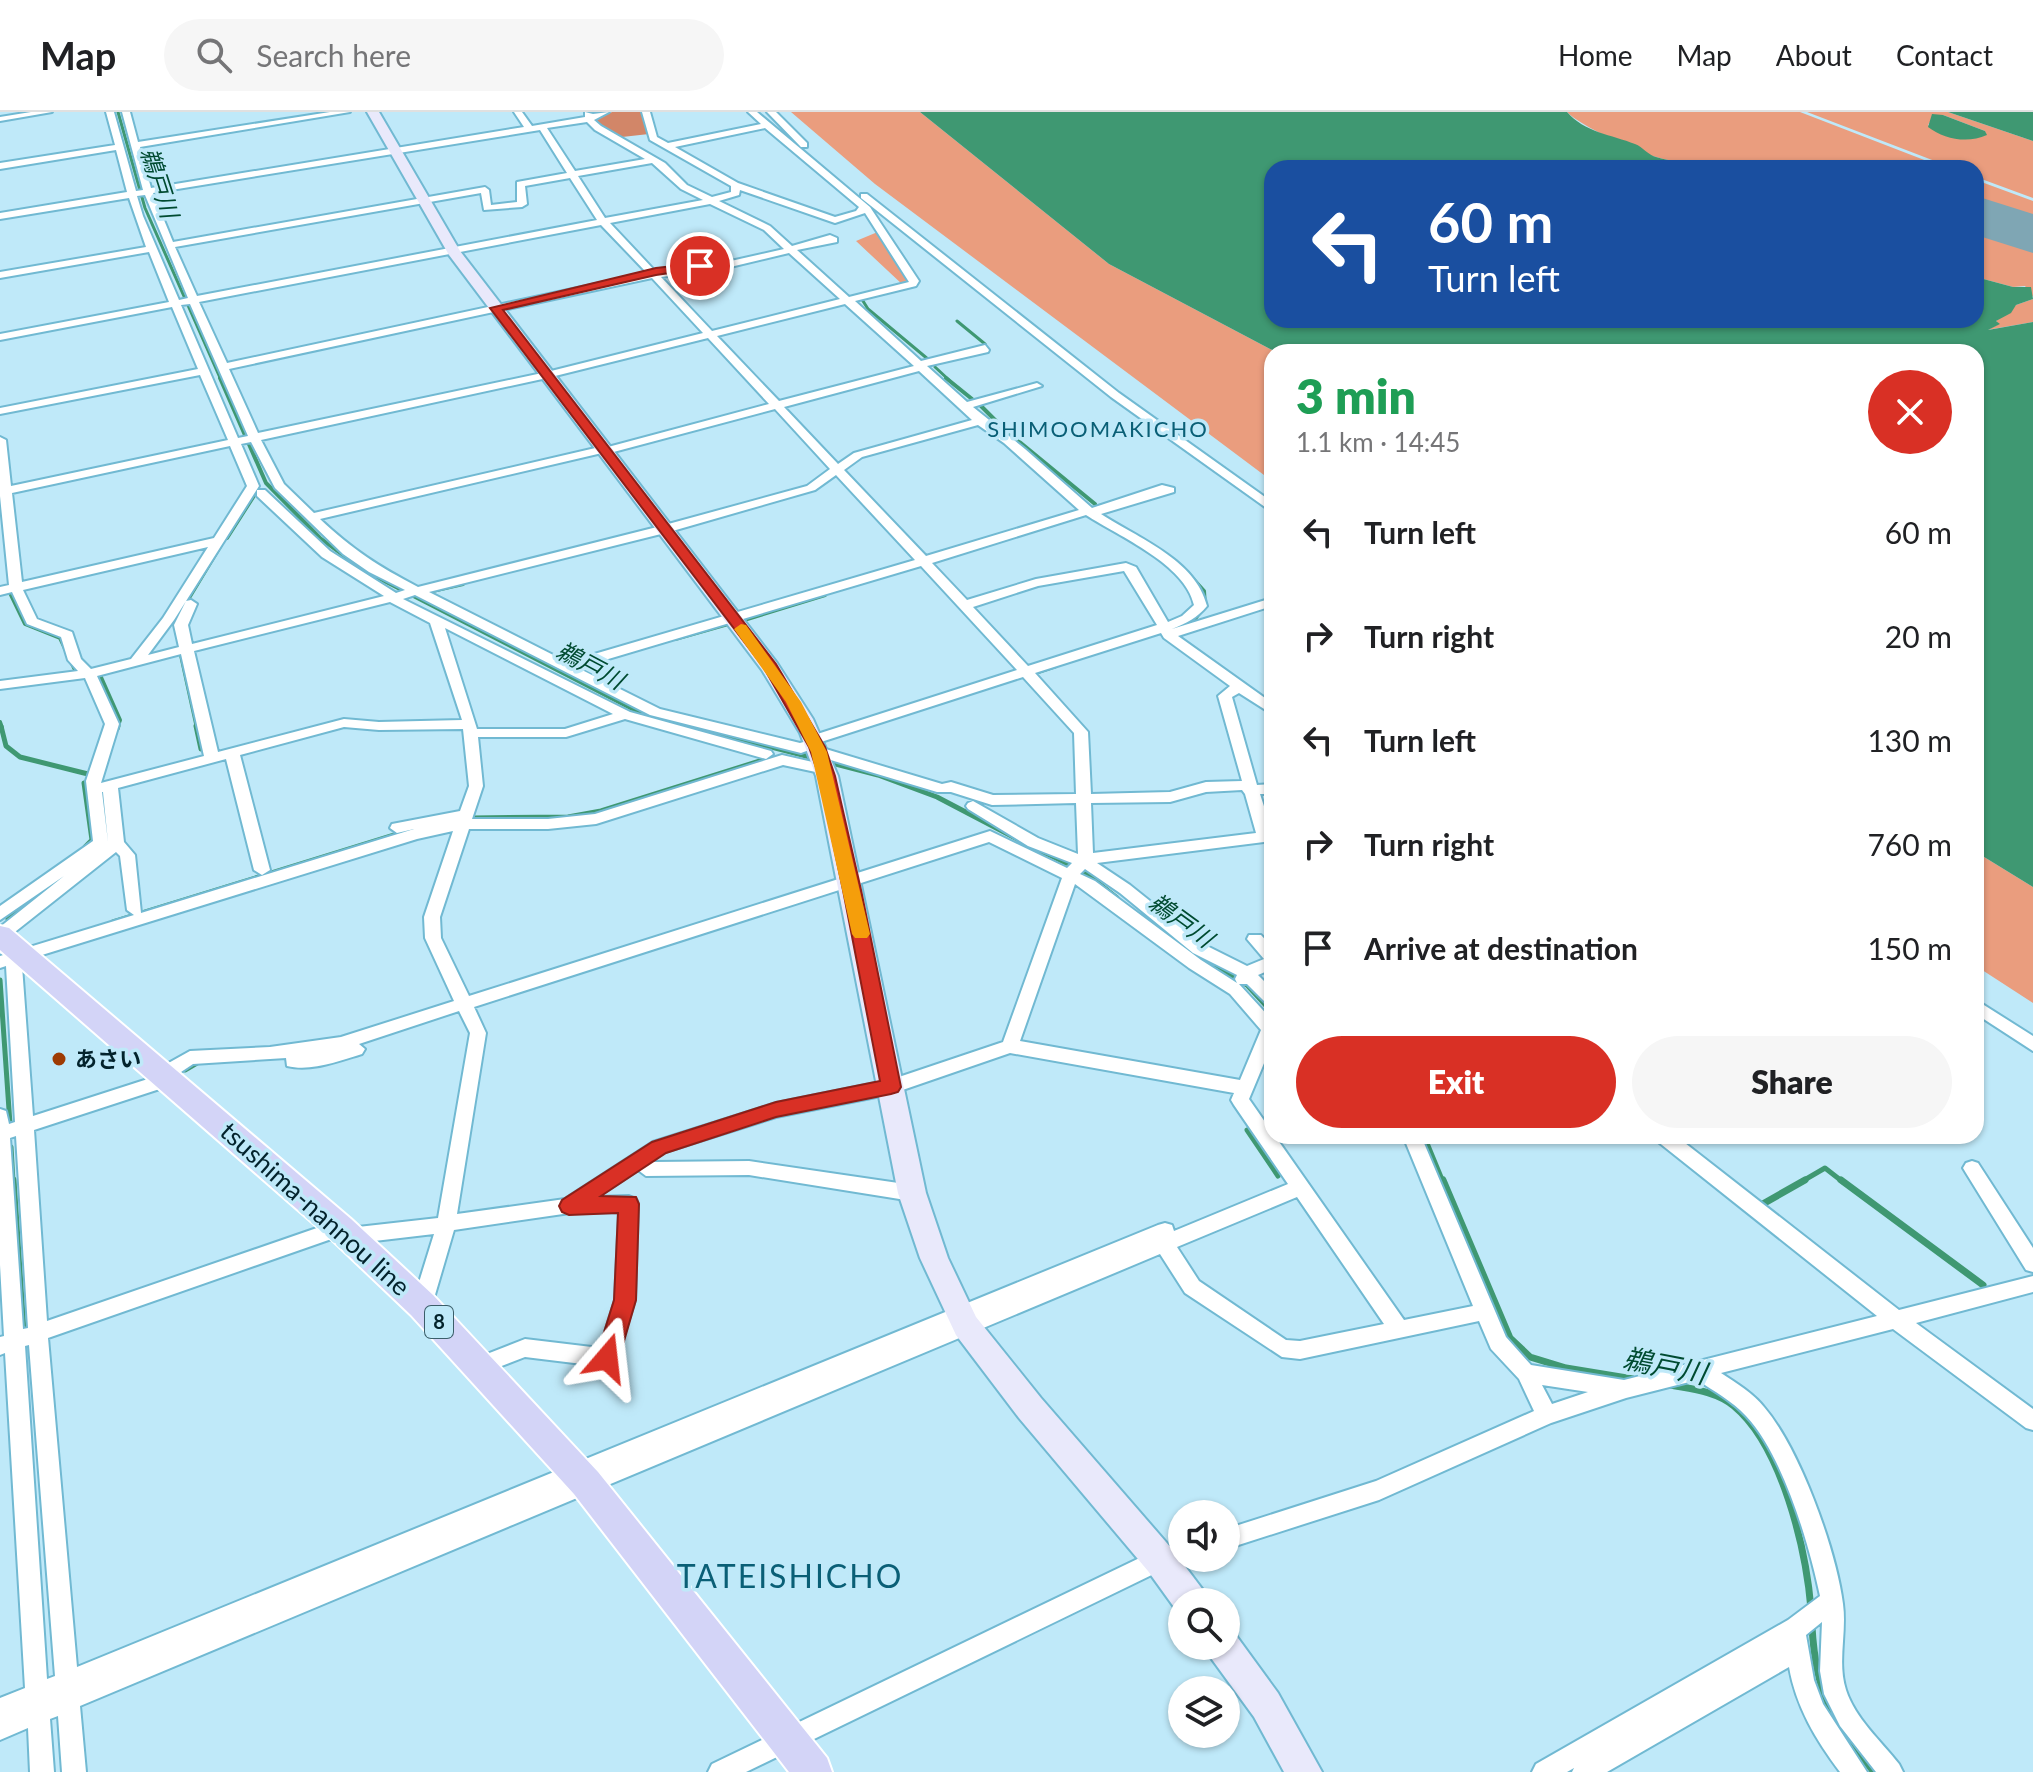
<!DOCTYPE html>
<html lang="en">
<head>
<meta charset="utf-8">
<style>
	:root { --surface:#fff; --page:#f6f6f6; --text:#202124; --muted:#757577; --line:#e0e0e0; --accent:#d93025 }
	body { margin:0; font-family:Lato,"Noto Sans JP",sans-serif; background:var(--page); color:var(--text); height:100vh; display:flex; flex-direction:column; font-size:30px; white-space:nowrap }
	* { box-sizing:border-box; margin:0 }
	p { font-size:26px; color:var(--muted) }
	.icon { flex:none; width:44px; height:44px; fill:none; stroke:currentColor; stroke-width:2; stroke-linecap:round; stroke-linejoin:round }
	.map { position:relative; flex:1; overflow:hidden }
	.drawer { position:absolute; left:1264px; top:232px; width:720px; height:800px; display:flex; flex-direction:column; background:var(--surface); border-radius:24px; box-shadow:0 2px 6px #0004 }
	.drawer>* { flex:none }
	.banner { position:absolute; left:1264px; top:48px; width:720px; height:168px; border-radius:24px; box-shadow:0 2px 6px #0004; background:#1a4fa0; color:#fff; overflow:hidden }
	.buttons { position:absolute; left:1168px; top:1388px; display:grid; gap:16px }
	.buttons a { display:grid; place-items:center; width:72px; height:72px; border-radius:50%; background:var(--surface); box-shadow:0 2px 6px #0004; font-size:40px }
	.pin { position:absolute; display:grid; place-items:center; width:68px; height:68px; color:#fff; margin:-34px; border:4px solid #fff; border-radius:50%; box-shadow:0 2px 8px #0007 }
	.me { position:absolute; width:88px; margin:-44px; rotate:17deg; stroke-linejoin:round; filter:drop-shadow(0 0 6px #0008) }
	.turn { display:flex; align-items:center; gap:28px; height:168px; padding:0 32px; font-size:36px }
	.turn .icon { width:104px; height:104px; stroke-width:2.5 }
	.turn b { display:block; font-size:56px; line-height:68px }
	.round { display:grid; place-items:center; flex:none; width:84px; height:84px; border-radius:42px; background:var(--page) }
	.overview { display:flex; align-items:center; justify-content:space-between; height:136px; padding:0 32px }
	h1 { font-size:48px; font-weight:800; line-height:60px; color:#1e9e55 }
	.cta { display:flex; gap:16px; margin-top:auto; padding:16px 32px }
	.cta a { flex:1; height:92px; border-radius:48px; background:var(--accent); color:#fff; font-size:32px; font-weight:800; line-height:92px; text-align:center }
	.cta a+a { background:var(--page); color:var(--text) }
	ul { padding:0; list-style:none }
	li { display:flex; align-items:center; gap:24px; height:104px; padding:0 32px }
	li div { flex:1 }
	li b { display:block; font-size:30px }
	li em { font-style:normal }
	header { display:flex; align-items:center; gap:48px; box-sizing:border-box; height:112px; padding:0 40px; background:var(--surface); border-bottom:2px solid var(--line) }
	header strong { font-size:38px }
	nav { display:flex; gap:44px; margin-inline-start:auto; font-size:28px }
	.search { width:560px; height:72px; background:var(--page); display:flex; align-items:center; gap:20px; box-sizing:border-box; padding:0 28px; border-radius:44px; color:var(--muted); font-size:30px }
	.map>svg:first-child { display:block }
	.green { fill:#ea9d7e; fill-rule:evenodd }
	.forest { fill:#d28668 }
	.water { fill:#3f9872 }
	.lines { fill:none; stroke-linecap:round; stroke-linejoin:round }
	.stream-far3 { stroke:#3f9872; stroke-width:3 }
	.stream-far2 { stroke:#3f9872; stroke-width:4 }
	.stream-far1 { stroke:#3f9872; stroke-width:5 }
	.stream { stroke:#3f9872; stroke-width:7 }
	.runway { fill:#7fa6b4; fill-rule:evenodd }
	.street-casing { stroke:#71b9d2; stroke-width:4 }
	.secondary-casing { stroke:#71b9d2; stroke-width:4 }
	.primary-casing { stroke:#fff; stroke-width:4 }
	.street { fill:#fff; fill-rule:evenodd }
	.secondary { fill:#e9e9fb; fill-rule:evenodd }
	.primary { fill:#d3d4f7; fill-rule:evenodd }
	.route { fill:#d93025; stroke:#8d1f18; stroke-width:2 }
	.slow { fill:#f59e0b }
	.poi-dot { fill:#9e3b03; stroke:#bfe9f9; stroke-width:3 }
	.labels { text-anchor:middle; stroke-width:7; stroke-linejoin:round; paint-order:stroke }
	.shield { fill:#bfe9f9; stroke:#3b5e6a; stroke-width:2 }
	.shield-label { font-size:20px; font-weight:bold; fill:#03232c }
	.far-quarter-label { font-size:22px; letter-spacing:2px; fill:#0a5f76; stroke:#bfe9f9 }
	.poi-label { font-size:22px; font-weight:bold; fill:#03232c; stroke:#bfe9f9; text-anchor:start }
	.water-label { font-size:24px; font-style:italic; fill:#004b31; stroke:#bfe9f9 }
	.near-street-label { font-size:26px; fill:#03232c; stroke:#bfe9f9 }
	.near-water-label { font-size:28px; font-style:italic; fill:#004b31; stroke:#bfe9f9 }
	.near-quarter-label { font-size:32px; letter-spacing:2px; fill:#0a5f76; stroke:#bfe9f9 }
</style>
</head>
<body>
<header>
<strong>Map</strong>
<div class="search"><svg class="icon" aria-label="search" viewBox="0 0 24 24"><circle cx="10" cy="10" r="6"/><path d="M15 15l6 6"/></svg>Search here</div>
<nav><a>Home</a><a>Map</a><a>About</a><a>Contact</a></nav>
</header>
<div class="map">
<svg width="2033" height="1660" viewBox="0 0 2033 1660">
	<rect width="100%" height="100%" fill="#bfe9f9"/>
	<path class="green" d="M791,0H920L1109,152L1276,240H1272V369L875,72Z
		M1567,0H1800L1945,56H1699C1686,48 1670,50 1656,45C1636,39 1580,14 1567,0Z
		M1807,0H1948L2033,29V86L1976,65V56H1953ZM1943,3L1985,19L1986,23C1962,31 1950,24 1928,13L1933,5Z
		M1976,68L2033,89V185L2025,174L2013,175L1976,165Z
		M880,119L910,171L903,173L856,129Z
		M2033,187V210L1987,218L1999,212L1996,209L2016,193Z
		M1976,740L2033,775V891L1976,854Z"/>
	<path class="forest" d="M612,0H643L649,22L622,25L595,9Z"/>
	<path class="water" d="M920,0H1567C1584,20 1612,23 1635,32C1643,35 1648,43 1656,45C1670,50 1686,48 1699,56H1272V208H1976V180L1980,179L1976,175V165L2013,175H2031L2033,187L2016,193L2011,201L1996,209L2000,212L1988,218L2033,210V775L1976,740V240H1276L1109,152Z
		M1948,0H2033V29Z
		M1932,2L1943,3L1985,19L1987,23C1967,32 1944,27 1928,15Z"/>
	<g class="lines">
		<path class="stream-far3" d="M118,0L145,96L221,268
			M720,90L768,114
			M863,189L868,197L929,248
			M957,209L985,232
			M935,255L949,268"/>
		<path class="stream-far2" d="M220,266L266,371L320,426L363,458L644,603L696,616
			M946,266L972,287
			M981,294L1006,319L1095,392
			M227,426L255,382
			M428,480L463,472
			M10,481L25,512L60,526L75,558
			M744,508L825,483
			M1176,515L1194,508L1205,494L1204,479L1187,460
			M177,517L175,509L221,433
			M675,527L728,512
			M181,543L197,616
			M1035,561L1056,554
			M100,563L120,608L117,616
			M0,610L2,616"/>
		<path class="stream-far1" d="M1,614L6,634L20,645L88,662
			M196,614L201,637
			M688,614L814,646
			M117,617L118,614
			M828,650L878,663L937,685L1025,731
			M84,671L92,728L85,735
			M472,706L568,705L601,699L766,647
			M1037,737L1083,759L1117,786
			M8,807L55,772
			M113,810L417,716
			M1189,840L1247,873L1272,900
			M0,868L10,1012
			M185,958L197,951
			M1268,1010L1272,1009
			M1252,1016L1247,1018L1278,1064
			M1424,1024L1443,1070
			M11,1035L13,1070
			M1801,1070L1825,1056L1843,1070"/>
		<path class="stream" d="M13,1068L23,1219
			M1443,1068L1510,1226L1530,1245L1566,1256L1633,1267
			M1841,1068L1983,1173
			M1757,1090L1761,1093L1805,1068
			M1670,1273C1691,1277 1716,1279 1734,1294C1782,1334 1806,1437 1811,1497
			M1812,1515C1816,1584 1832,1608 1874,1660"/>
		<path class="runway" d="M1976,84L2033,102V141L1976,123Z"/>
		<g class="street-casing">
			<path id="street" d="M31,0H52L0,9V5Z
				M106,0H114L136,79L143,78L122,0H130L138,30L330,0H350L140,35L151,76L524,15L514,0H522L532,14L585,5V0L593,2L609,0L594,8L601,14L665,51L687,73L712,85L731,80V74L650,28L642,0H650L657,25L668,31L761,12L748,0H757L870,95L919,169L916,174L855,189L921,249L985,233L989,238L988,240L927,254L967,290L1037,271L1042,274L973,295L1025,337L1092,396L1162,373L1174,376V380L1101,402C1138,426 1196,448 1207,494C1197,506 1187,511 1172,517L1272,486V494L1178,524L1272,591V602L1239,581L1232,585L1257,673L1272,672V682H1260L1272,719V729L1097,751L1130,773L1205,833L1247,854L1264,847L1247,827L1249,823H1261L1272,835V857L1258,863L1272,877V893L1266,891L1247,872H1239L1272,908V932L1249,987L1272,1020V1024H1275L1404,1208L1473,1194L1403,1024H1421L1506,1225L1531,1253L1624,1268L1877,1204L1657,1029L1654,1024H1676L1899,1198L2033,1164V1180L1916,1211L2033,1297V1318L2026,1316L1893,1217L1721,1261C1736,1271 1753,1281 1764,1295C1800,1337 1836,1438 1843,1492C1847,1521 1837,1550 1846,1578C1855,1606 1881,1629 1899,1652L1903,1660H1876L1840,1614L1824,1582L1820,1559L1822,1510L1806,1523L1814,1568L1823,1592L1867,1660H1840C1816,1628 1796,1595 1789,1555L1607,1660H1572L1574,1656L1567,1660H1532L1536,1652L1788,1508L1820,1484C1809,1432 1783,1343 1746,1304C1732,1289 1714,1279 1697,1268L1626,1286L1551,1311L1379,1388L1226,1437V1417L1376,1369L1534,1299L1519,1267L1491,1237L1479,1209L1300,1247L1282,1245L1185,1181L1160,1142L80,1594L86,1660H62L58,1604L50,1607L54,1660H30L28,1616L0,1628V1586L25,1576L5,1241L0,1243V1225L4,1224L0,1153V997L6,999L9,1012L15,1010L6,854L0,856V844L134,803L127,798L120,744L116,740L6,827L0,829V815L64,764L0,808V794L93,729L86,669L105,612L85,566L0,577V569L78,559L68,548L61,525L27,512L12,480L0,483V475L9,473L0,384V325L6,328L11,374L228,328L200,263L0,302V296L198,257L172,195L0,228V222L169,190L149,140L0,166V160L146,135L129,86L0,107V101L127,80L116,38L0,57V51L115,33ZM587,10L595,18L645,47L575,59L547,16ZM765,16L859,95L856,99L835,105L738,71L675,35ZM540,18L567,61L517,70V90L491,93L489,78L485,75L173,130L153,81ZM652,51L681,77L703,88L605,106L578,64ZM570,66L597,108L197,184L175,135L481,81L484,98L522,95L527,92L525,74ZM740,78L835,111L865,101L909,170L849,185L797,138L837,130V126L830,123L792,134L770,114L719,89L739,83ZM145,83L188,186L179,188L143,104L137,84ZM710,92L764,118L784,137L722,151L656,160L610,111ZM601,113L647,161L227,251L199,190ZM789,141L840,187L712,219L661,165L722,157ZM652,166L703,221L547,260L258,321L229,257ZM190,192L248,324L238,326L181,193ZM845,192L914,254L779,289L717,224ZM708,226L769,292L608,335L604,334L314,401L284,372L261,328L547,266ZM919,259L972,308L854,341L838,352L784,295ZM775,297L830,357L807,374L661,414L418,475C378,454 353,438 320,407L602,341L606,342ZM978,313L1004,331L1079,398L926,444L844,358L862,345ZM251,330L275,376L343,442L369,460L405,478L396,481L330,439L265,378H257V384L322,445L384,484L192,532L188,513L197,492L191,488L186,489L174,513L179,535L148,543L174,508L259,374L241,332ZM230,334L247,374L214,426L22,470L12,381ZM836,363L915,448L567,550L429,480L669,420L815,378ZM1086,403C1120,425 1185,452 1194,493L1182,504L1168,510L1136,455L1126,451L1036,467L967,488L932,451ZM208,435L163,506L131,547L91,557L81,547L72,520L37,507L23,478ZM921,454L1017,558L808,625L807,629L800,631L660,597L578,556ZM1124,459L1157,513L1028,554L973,495L1038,474ZM415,483L650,603L801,641L820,634L821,630L1023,565L1074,621L1076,682L993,683L951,670L942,672L819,635L812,640L814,643L937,680H951L992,693L1076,691L1078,742L1038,726L973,689L968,691L966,694L968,697L1028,734L1072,751L1067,756L990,719L469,884L441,826L440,805L469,717H548L596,712L783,653L825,662L832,657L830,654L782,643L595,702L548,707H472L483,674L478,625H566L625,607L766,647L773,642L771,639L630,600L403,487ZM390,490L430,511L462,608L379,610L344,607L218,640L194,539ZM445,516L447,517L613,602L565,617H477ZM1161,521L1164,526L1230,574L1218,584L1242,669L1206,670L1170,680L1091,682L1088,620L1035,561ZM181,542L204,644L101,671L119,612L97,564ZM344,615L379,618L463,617L469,674L460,699L392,712L390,716L397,721L414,717L141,801L135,743L124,730L118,676L226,647L254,758L262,763L270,758L240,643ZM1242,678L1245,682L1256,721L1093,741L1091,691L1170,690L1206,680ZM102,680H103L108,730ZM453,719L424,805L425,826L454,889L341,925L270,935L190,939L156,958L154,965L33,1004L22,854L29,847L417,727ZM989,730L1062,766L1003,930L890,968L776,991L653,1030L565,1087L457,1102L486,921L474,895ZM1085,757L1120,781L1193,841L1237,863L1235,867L1237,871L1201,848L1095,769L1080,762ZM1075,772L1189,856L1230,882L1261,918L1240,968L1020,929ZM459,899L470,921L438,1106L349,1116L347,1110L340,1108L47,1209L34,1018L178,971L181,966L178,962L193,952L286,946L287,954C311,960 339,949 362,942L365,937L359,932ZM1010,941L1234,981L1231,988L1234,993L1288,1072L1174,1119L1172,1113L1165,1111L1158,1113L77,1555L48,1226L340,1124L342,1130L349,1132L434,1122L412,1193L415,1199L422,1201L429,1199L432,1193L454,1118L570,1101L619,1100L615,1188L600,1236L525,1227L474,1247L471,1253L474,1259L481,1262L525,1245L607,1255L614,1252L617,1246L635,1188L638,1092L636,1087L629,1084L597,1085L638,1058L646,1064L749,1063L912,1089L918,1086L921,1081L918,1076L912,1073L749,1049L654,1050V1047L665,1040L776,1005L891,982ZM16,1024L28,1216L23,1217L10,1026ZM1297,1085L1384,1212L1300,1229L1286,1228L1199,1169L1177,1135ZM29,1233L55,1564L47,1567L25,1234ZM1542,1273L1588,1280L1552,1292Z
				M767,0H776L807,31V35H801Z
				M861,82H867L1119,281L1272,390V400L1111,285L861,86Z
				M1976,888L2033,924V939L1976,902Z
				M1972,1049L1978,1051L2033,1136V1160L2026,1158L1966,1061L1963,1056L1966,1051Z
				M1182,1430V1446H1191L1190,1448L1164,1457L746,1660H708L712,1652L1152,1440Z"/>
		</g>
		<g class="secondary-casing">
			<path id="secondary" d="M367,0H379L460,139L777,551L813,607L838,664L926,1081L948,1146L976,1205L1041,1286L1172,1437L1203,1478L1208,1490H1182V1503L1179,1502L1148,1459L1019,1306L956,1223L920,1146L898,1081L816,664L800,621L762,558L449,143Z
				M1226,1518L1235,1522L1278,1581L1322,1660H1284L1254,1605L1211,1546L1206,1534H1226Z"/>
		</g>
		<g class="primary-casing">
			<path id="primary" d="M0,814L9,816L351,1107L433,1183L598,1360L827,1646L832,1660H789L574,1382L411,1203L329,1125L0,838Z"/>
		</g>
		<use href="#street" class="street"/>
		<use href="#secondary" class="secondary"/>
		<use href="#primary" class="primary"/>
	</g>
	<path class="route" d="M700,151L705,154L703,156L656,163L503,198L776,552L825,635L835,664L861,778L901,975L898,980L891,982L776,1005L666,1041L601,1084L636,1085L639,1092L636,1188L619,1246L615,1253L607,1256L599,1253L596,1246L614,1188L618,1101L569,1103L562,1100L559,1094L562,1088L652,1030L776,990L880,969L843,778L819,664L809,635L764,556L490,196L656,156Z"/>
	<path class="slow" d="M741,512L746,513L801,590L827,640L870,822L867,826H855L852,822L811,640L786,590L734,517Z"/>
	<circle class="poi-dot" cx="59" cy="947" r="8"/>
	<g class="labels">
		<rect class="shield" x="425" y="1194" width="28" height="32" rx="6"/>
		<g class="shield-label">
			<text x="439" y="1217">8</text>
		</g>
		<g class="far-quarter-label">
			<text x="1098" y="325">SHIMOOMAKICHO</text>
		</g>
		<g class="poi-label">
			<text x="75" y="955">あさい</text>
		</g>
		<g class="water-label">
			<text transform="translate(159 71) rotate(72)" y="8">鵜戸川</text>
			<text transform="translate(590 554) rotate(28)" y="8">鵜戸川</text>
			<text transform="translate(1181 809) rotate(36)" y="8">鵜戸川</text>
		</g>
		<g class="near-street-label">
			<text transform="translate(315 1097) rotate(42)" y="9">tsushima-nannou line</text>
		</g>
		<g class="near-water-label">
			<text transform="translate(1665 1254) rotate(11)" y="10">鵜戸川</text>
		</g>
		<g class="near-quarter-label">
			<text x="790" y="1476">TATEISHICHO</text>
		</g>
	</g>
</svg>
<div class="buttons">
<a><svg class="icon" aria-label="sound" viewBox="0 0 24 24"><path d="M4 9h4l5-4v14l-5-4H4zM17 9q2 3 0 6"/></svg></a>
<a><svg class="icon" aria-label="search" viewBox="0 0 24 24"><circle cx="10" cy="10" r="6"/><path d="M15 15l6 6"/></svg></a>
<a><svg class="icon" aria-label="layers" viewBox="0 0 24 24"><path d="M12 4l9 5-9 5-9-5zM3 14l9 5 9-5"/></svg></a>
</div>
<div class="pin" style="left:700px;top:154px;background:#d93025"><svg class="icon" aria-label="arrive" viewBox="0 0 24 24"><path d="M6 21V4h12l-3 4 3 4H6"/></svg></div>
<svg class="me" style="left:607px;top:1246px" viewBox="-20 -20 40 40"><path d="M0-17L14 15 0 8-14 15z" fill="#d93025" stroke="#fff" stroke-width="4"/></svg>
<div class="banner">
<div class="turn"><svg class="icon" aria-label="left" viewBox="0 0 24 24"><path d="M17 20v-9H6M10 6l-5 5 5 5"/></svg><div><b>60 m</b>Turn left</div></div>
</div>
<section class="drawer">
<div class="overview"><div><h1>3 min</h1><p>1.1 km · 14:45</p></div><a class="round" style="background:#d93025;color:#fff"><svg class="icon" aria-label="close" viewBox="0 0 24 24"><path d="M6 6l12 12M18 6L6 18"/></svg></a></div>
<ul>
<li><svg class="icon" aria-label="left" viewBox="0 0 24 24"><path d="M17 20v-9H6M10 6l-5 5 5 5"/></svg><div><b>Turn left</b></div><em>60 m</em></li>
<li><svg class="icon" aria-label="right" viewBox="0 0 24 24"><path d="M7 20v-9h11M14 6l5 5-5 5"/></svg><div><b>Turn right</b></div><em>20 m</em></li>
<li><svg class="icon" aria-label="left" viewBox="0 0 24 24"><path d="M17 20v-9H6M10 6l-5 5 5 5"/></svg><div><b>Turn left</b></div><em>130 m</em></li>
<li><svg class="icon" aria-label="right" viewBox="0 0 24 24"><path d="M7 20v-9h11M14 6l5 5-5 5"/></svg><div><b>Turn right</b></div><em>760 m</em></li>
<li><svg class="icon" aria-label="arrive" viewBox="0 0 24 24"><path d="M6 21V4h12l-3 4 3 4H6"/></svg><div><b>Arrive at destination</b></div><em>150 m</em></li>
</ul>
<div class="cta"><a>Exit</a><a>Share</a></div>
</section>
</div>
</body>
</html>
